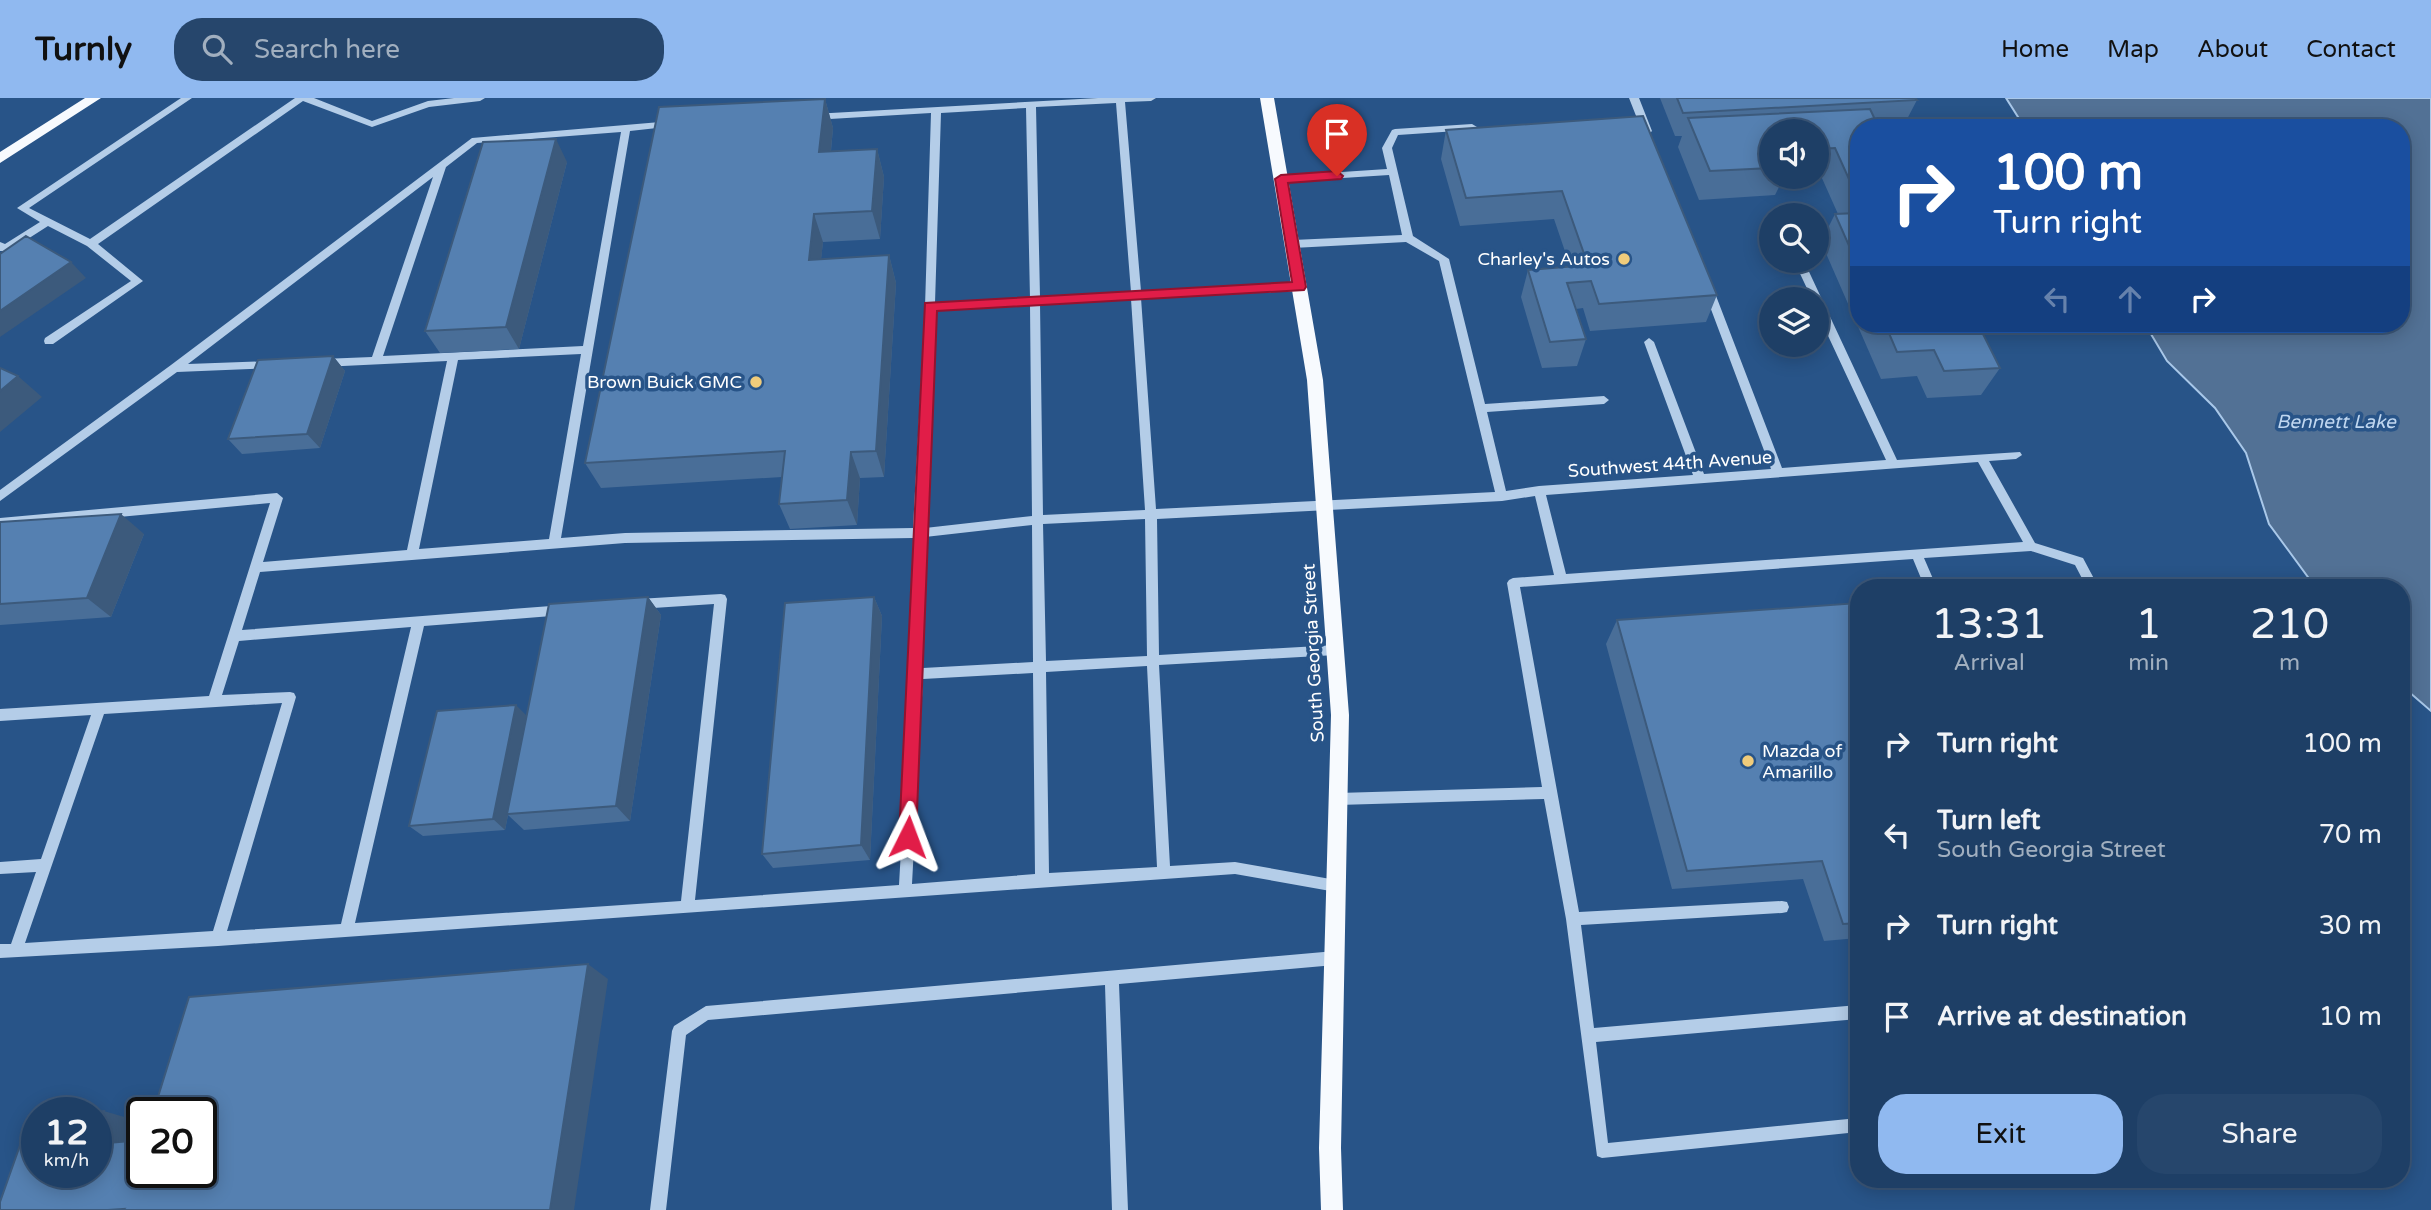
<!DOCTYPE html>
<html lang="en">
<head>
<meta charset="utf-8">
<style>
	:root { --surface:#1e3f66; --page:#26466c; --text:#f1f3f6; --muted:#a1afbf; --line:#3c587a; --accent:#90b9f0 }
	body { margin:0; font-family:"Varela Round",sans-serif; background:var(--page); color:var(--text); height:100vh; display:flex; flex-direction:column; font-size:26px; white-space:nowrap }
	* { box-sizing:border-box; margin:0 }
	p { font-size:23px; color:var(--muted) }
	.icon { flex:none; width:38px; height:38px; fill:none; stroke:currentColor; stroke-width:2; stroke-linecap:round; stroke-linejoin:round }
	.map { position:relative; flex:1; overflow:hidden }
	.sheet { position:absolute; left:1850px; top:481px; width:560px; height:609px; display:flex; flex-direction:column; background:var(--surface); border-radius:28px; box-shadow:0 4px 18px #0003,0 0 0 2px var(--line) }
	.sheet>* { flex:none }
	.guide { position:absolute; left:1850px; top:21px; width:560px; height:214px; border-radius:28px; box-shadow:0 4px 18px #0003,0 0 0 2px var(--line); background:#1a4fa0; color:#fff; overflow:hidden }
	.tools { position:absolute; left:1759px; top:21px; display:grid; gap:14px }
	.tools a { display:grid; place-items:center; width:70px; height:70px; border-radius:50%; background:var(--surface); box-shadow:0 4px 18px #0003,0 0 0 2px var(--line); font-size:35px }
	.speed { position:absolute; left:21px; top:999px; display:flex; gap:14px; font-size:35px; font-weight:700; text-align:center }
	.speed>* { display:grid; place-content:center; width:91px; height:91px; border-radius:50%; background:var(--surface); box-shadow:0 4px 18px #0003,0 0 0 2px var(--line); line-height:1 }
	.speed small { font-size:18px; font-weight:400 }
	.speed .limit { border:4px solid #111; border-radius:10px; background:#fff; color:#111 }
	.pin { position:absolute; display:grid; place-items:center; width:60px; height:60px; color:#fff; margin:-72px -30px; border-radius:50% 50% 50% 0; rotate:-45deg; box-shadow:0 0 7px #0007 }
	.pin .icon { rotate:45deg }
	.me { position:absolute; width:77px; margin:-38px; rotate:3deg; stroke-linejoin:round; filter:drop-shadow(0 0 5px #0008) }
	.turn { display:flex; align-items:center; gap:24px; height:147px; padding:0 28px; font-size:32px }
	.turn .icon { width:91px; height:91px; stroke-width:2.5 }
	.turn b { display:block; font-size:49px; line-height:60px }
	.lanes { display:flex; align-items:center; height:66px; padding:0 28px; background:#0003; justify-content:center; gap:35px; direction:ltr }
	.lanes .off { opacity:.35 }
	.eta { display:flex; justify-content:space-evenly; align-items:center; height:119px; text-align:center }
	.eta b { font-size:42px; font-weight:600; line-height:49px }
	.action { display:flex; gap:14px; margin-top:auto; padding:14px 28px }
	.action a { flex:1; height:80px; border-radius:28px; background:var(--accent); color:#111; font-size:28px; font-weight:600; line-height:80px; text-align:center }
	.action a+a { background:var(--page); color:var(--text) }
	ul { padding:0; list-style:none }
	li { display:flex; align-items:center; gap:21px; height:91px; padding:0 28px }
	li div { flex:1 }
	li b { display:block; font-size:26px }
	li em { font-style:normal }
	header { display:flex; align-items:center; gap:42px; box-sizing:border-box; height:98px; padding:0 35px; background:var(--accent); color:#111 }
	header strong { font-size:33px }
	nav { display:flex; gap:38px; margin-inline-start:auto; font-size:24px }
	.search { width:490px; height:63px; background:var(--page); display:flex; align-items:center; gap:18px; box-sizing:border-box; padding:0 24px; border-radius:28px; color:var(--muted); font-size:26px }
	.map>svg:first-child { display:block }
	.water { fill:#527195; stroke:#a9c8e9; stroke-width:2 }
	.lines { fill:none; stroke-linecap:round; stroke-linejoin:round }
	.minor { fill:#b4cde8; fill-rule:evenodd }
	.major { fill:#f7fafe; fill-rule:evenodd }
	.wall { fill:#496e98 }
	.shaded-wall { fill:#3c5a7c }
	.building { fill:#5580b1; stroke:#3c5a7c; stroke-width:2 }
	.route { fill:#e11d48; stroke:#92132f; stroke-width:2 }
	.poi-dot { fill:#f0cc7b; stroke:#285488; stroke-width:2.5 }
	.labels { text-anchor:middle; stroke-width:7; stroke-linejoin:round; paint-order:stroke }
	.poi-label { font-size:18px; fill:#fff; stroke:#285488; text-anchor:end }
	.street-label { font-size:18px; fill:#fff; stroke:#285488 }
	.water-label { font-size:19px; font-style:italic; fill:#c0d7f0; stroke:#285488 }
</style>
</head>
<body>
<header>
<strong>Turnly</strong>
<div class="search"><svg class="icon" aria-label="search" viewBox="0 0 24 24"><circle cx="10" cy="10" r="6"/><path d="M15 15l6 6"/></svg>Search here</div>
<nav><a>Home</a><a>Map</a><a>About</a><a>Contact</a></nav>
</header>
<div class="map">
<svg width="2431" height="1112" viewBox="0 0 2431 1112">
	<rect width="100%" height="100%" fill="#285488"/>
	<path class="water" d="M2006,0H2431V613L2401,587V490H2316L2269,426L2246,355L2215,310L2167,263L2145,226H2401V30H2025Z"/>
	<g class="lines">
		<path class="minor" d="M181,0H192L29,110L90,141L295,0H314L372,23L428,3L454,0H485L480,3L429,9L372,29L303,3L98,146L143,183L53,246H45L44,243L45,240L131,183L87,148L48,128L9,153H0V144L5,146L40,124L17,110Z
			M1098,0H1156L1151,3L1125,4L1141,193L1299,185L1304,189L1299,193L1141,200L1156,411L1495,394L1439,163L1406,144L1293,150L1288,146L1293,142L1402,137L1389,77L1281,84L1276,81L1281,78L1387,71L1382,50L1392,32L1395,31L1472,26L1477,29L1472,32L1398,37L1392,50L1413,138L1449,161L1485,306L1604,298L1609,302L1604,306L1487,314L1506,393L1539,388L1693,377L1644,244L1649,240L1654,244L1704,376L1771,371L1703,190L1708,186L1713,190L1782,370L1886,362L1816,212V201H1812L1794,163H1804L1897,362L2020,354L2022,357L2016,361L1989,363L2035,445L2083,460L2099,490H2087L2075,467L2031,453L1924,460L1937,490H1925L1913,461L1520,489L1579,814L1782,803L1787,804L1789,809L1787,814L1782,815L1581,827L1594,930L1858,907V921L1596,944L1608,1045L1858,1020V1034L1602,1060L1597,1058L1566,821L1544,701L1338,707L1333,705L1331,701L1333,697L1338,695L1542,689L1507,485L1509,482L1513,480L1554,477L1535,398L1502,403L1157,421L1159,557L1336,547L1340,548L1342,552L1340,556L1336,557L1159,567L1170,768L1235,764L1336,782L1341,783L1343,788L1341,793L1336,794L1235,776L218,848L0,860V846H11L36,774L0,776V764L41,761L91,617L0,623V611L209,598L270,405L0,430V420L277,395L283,400L263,464L407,452L447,263L322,269L317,265L322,261L372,259L433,79L188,266L273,263L278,267L277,270L177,274L0,403V392L171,267L472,40L672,23L675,24V28L630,33L561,440L625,435L913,430L925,209L931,15L813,22L808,19L813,16ZM1116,5L1131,194L1040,199L1036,9ZM1026,10L1030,200L935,205L941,15ZM621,34L583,248L383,258L446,69L477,45ZM1131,201L1145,412L1043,417L1040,206ZM1030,207L1032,418L925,430L935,212ZM581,256L549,441L419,451L458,262ZM1978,364L2023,444L1566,476L1546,397ZM1145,421L1147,558L1046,563L1043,426ZM1032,427L1033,564L923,570L925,439ZM913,440L911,576L899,787L695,802L727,501L725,497L721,496L638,501L634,502L632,506L634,510L638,511L714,506L681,803L355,825L424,528L564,517L568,516L570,512L568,508L564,507L242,532L260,474L625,445ZM411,529L341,826L227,833L296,599L294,595L290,594L222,597L239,543ZM1147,568L1157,769L1049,775L1046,574ZM1033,575L1035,776L912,786L923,581ZM282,605L213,833L25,845L104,616Z
			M1629,0H1639L1652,33L1650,35L1647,36L1642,33Z
			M1335,853L1340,855L1342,860L1340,865L1335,867L1119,886L1128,1112H1112L1105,887L708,922L686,937L666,1112H650L672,933L674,928L706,908Z"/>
		<path class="major" d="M85,0H101L0,65V54Z
			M1260,0H1274L1323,282L1349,617L1341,1050L1343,1112H1321L1319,1050L1331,617L1307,282Z"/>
	</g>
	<path class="wall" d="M1660,0H1915L1917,2L1905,25L1878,27L1858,30V226H1978L2000,270L1981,297L1927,300L1917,278L1881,281L1821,144L1835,116H1838L1821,78L1816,79V33H1771V79H1816L1783,81L1775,97L1699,102L1678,49L1682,38H1675Z
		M825,1L833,30L831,53L877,51L884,79L880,141L823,144L821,161L889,157L896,185L884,379L860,380L857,427L790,431L779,406L782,379L601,390L585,365Z
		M1643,18L1717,197L1706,224L1590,233L1583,210L1576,211L1586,241L1577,268L1542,270L1521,199L1528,172L1570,168L1554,121L1460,128L1441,61L1446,32Z
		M567,64L519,251L440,255L425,233Z
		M333,258L345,273L320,350L242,356L228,341Z
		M0,424L144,436L111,519L0,527Z
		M648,499L661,517L630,723L524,732L508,717L505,732L423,738L409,728L527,618Z
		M874,499L882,518L870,762L773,770L762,756Z
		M1858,505V840L1824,843L1803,781L1672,791L1606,546L1617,522Z"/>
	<path class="shaded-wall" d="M825,1L833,30L828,82L819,54Z
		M556,41L567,64L519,251L506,229Z
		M877,51L884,79L880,141L872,113Z
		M814,116L823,144L818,190L809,162Z
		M889,157L896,185L884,379L876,353Z
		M71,164L86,180L0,239V213Z
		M333,258L345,273L320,350L307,336Z
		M18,278L42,299L0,334V293Z
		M851,354L860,380L857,427L847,402Z
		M121,416L144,436L111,519L87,500Z
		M648,499L661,517L630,723L616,708Z
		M874,499L882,518L870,762L861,747Z
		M516,607L528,619L505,732L493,721Z
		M588,866L608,881L574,1112H550Z
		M104,1013L141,1024L131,1057L96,1047V1036Z"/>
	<path class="building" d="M1677,0H1915L1917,2L1683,15Z
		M825,1L819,54L877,51L872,113L814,116L809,162L889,157L876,353L851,354L847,402L779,406L785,353L585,365L659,9Z
		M1870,11L1879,30H1858V101L1835,50L1816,51V33H1771V70L1710,73L1688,20Z
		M1643,18L1717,197L1599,206L1591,183L1567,185L1586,241L1550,244L1528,172L1588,167L1562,93L1466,100L1446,32Z
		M556,41L506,229L425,233L483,44Z
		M1858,115V168L1835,116Z
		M26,138L71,164L0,213V156Z
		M1885,226H1978L2000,270L1944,273L1934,252L1897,254Z
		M333,258L307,336L228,341L258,262Z
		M0,270L18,278L0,293Z
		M121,416L87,500L0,506V424Z
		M648,499L616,708L507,716L549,506Z
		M874,499L861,747L762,756L785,505Z
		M1858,505V825L1843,826L1822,763L1687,773L1617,522Z
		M516,607L493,721L409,728L437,613Z
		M588,866L550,1112H123L124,1111L108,1112H0V1104L30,1019L37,1018V1074H96V1046L142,1042V1074H201V1015H153L189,899Z
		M104,1013L96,1036V1015H76Z"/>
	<path class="route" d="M1337,73L1343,78L1341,81L1288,85L1306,189L1304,192L937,213L916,739L914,744L908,747L902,744L899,739L925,205L1292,184L1275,81L1281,77Z"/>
	<g class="poi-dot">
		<circle cx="1624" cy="161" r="7"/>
		<circle cx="756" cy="284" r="7"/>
		<circle cx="1748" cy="663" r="7"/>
	</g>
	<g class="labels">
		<g class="poi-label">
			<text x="1610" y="167">Charley's Autos</text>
			<text x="742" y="290">Brown Buick GMC</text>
			<text x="1762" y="659" text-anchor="start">Mazda of<tspan x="1762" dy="21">Amarillo</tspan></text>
		</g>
		<g class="street-label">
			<text transform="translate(1670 366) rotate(-4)" y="6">Southwest 44th Avenue</text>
			<text transform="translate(1313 555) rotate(-93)" y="6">South Georgia Street</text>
		</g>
		<g class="water-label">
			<text x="2336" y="330">Bennett Lake</text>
		</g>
	</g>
</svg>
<div class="tools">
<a><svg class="icon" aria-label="sound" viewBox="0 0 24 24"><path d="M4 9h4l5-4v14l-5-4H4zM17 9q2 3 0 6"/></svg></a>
<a><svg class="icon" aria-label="search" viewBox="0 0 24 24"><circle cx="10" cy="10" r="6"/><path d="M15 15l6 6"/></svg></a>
<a><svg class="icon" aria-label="layers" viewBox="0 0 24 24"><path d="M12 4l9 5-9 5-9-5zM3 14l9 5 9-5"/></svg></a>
</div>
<div class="speed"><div>12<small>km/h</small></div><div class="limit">20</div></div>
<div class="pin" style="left:1337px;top:78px;background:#d93025"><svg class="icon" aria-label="arrive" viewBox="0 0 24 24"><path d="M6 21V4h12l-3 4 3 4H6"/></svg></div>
<svg class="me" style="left:908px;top:739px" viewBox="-20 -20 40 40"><path d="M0-17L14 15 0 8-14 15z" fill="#e11d48" stroke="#fff" stroke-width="4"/></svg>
<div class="guide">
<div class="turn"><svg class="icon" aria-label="right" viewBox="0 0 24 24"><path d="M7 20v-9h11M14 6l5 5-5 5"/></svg><div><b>100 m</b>Turn right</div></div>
<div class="lanes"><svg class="icon off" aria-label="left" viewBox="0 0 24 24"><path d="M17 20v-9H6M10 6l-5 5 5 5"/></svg><svg class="icon off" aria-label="ahead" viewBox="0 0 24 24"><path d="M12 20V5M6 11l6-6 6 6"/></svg><svg class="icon" aria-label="right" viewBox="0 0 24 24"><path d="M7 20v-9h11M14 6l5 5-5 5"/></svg></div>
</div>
<section class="sheet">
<div class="eta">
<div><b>13:31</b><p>Arrival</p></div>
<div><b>1</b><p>min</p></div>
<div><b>210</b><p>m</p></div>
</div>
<ul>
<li><svg class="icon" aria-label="right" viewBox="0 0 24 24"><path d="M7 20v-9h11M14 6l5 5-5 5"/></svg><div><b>Turn right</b></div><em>100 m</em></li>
<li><svg class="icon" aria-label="left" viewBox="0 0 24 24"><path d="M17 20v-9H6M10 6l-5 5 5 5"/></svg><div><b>Turn left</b><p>South Georgia Street</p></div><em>70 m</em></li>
<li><svg class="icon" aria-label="right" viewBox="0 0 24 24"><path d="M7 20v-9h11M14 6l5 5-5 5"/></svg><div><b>Turn right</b></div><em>30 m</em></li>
<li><svg class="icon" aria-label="arrive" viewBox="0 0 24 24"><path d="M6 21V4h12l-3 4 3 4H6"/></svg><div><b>Arrive at destination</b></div><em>10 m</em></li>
</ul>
<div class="action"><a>Exit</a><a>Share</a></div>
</section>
</div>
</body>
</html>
